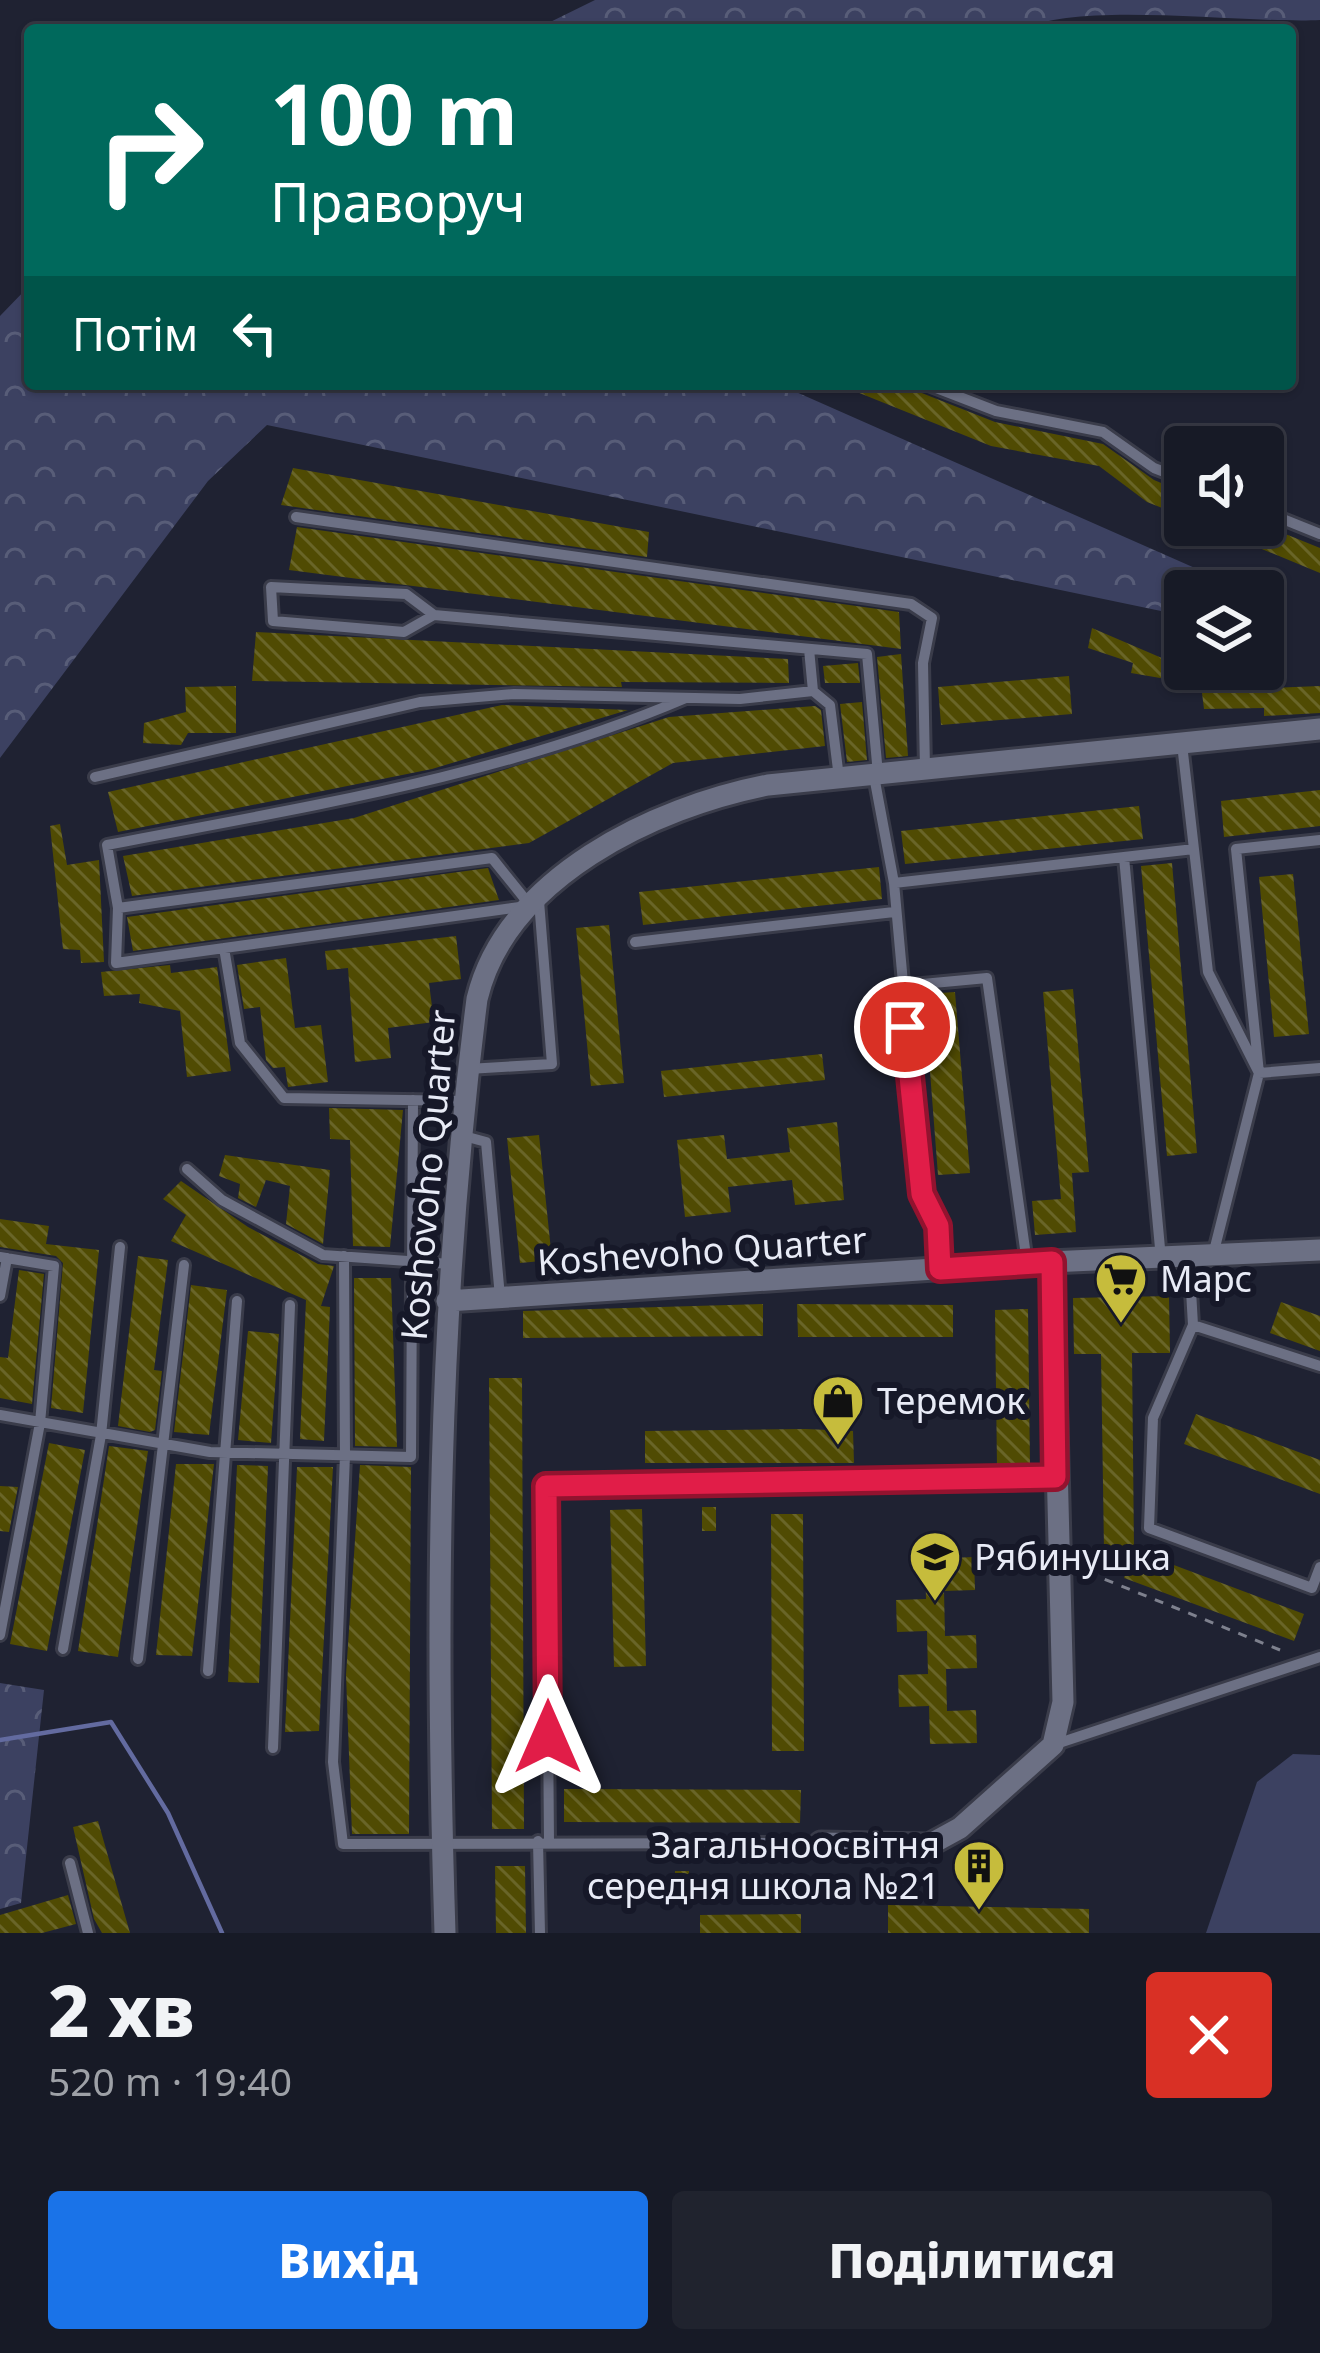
<!DOCTYPE html>
<html lang="uk">
<head>
<meta charset="utf-8">
<style>
	:root { --surface:#171a26; --page:#20232e; --text:#f1f3f6; --muted:#9ea1a7; --line:#363843; --accent:#1a73e8 }
	body { margin:0; font-family:"Noto Sans",sans-serif; background:var(--page); color:var(--text); height:100vh; display:flex; flex-direction:column; font-size:45px; white-space:nowrap }
	* { box-sizing:border-box; margin:0 }
	p { font-size:39px; color:var(--muted) }
	.icon { flex:none; width:66px; height:66px; fill:none; stroke:currentColor; stroke-width:2; stroke-linecap:round; stroke-linejoin:round }
	.map { position:relative; height:1933px; overflow:hidden }
	.side { display:flex; flex-direction:column; background:var(--surface); flex:1 }
	.side>* { flex:none }
	.banner { position:absolute; left:24px; top:24px; width:1272px; height:366px; border-radius:12px; box-shadow:0 3px 9px #0004,0 0 0 3px var(--line); background:#00695c; color:#fff; overflow:hidden }
	.buttons { position:absolute; left:1164px; top:426px; display:grid; gap:24px }
	.buttons a { display:grid; place-items:center; width:120px; height:120px; border-radius:12px; background:var(--surface); box-shadow:0 3px 9px #0004,0 0 0 3px var(--line); font-size:60px }
	.pin { position:absolute; display:grid; place-items:center; width:102px; height:102px; color:#fff; margin:-51px; border:6px solid #fff; border-radius:50%; box-shadow:0 3px 12px #0007 }
	.me { position:absolute; width:132px; margin:-66px; rotate:0deg; stroke-linejoin:round; filter:drop-shadow(0 0 9px #0008) }
	.turn { display:flex; align-items:center; gap:42px; height:252px; padding:0 48px; font-size:54px }
	.turn .icon { width:156px; height:156px; stroke-width:2.5 }
	.turn b { display:block; font-size:84px; line-height:102px }
	.then { display:flex; align-items:center; height:114px; padding:0 48px; background:#0003; gap:24px; font-size:45px }
	.round { display:grid; place-items:center; flex:none; width:126px; height:126px; border-radius:12px; background:var(--page) }
	.overview { display:flex; align-items:center; justify-content:space-between; height:204px; padding:0 48px }
	h1 { font-size:72px; font-weight:800; line-height:90px }
	.action { display:flex; gap:24px; margin-top:auto; padding:24px 48px }
	.action a { flex:1; height:138px; border-radius:12px; background:var(--accent); color:#fff; font-size:48px; font-weight:800; line-height:138px; text-align:center }
	.action a+a { background:var(--page); color:var(--text) }
	.map>svg:first-child { display:block }
	.grass { fill:#3c4161 }
	.forest { fill:url(#forest-crowns) }
	.lines { fill:none; stroke-linecap:round; stroke-linejoin:round }
	.stream { stroke:#636ba0; stroke-width:4.5 }
	.building { fill:url(#building-back-hatch) }
	.service-casing { stroke:#3a3c4a; stroke-width:16 }
	.minor-casing { stroke:#3a3c4a; stroke-width:27 }
	.path { stroke:#7e818e; stroke-width:3; stroke-dasharray:9 9; stroke-linecap:butt }
	.service { stroke:#6c7084; stroke-width:10 }
	.minor { stroke:#6c7084; stroke-width:21 }
	.route-casing { stroke:#92132f; stroke-width:30 }
	.route { stroke:#e11d48; stroke-width:21 }
	.labels { text-anchor:middle; stroke-width:12; stroke-linejoin:round; paint-order:stroke }
	.street-label { font-size:36px; fill:#e8ebf6; stroke:#161828 }
	.poi-label { font-size:36px; fill:#e8ebf6; stroke:#161828; text-anchor:start }
</style>
</head>
<body>
<div class="map">
<svg width="1320" height="1933" viewBox="0 0 1320 1933">
	<defs>
		<pattern id="forest-crowns" width="20" height="18" patternUnits="userSpaceOnUse" patternTransform="scale(3)"><rect width="20" height="18" fill="#3c4161"/><path d="M2 6a3 3 0 1 1 6 0M12 15a3 3 0 1 1 6 0" fill="none" stroke="#585d78"/></pattern>
		<pattern id="building-back-hatch" width="6" height="6" patternUnits="userSpaceOnUse" patternTransform="scale(3)"><rect width="6" height="6" fill="#504b03"/><path d="M-1 5l2 2M0 0l6 6M5-1l2 2" fill="none" stroke="#696528"/></pattern>
	</defs>
	<rect width="100%" height="100%" fill="#1f2232"/>
	<path class="grass" d="M1293,1754L1320,1755V1933H1206L1257,1782Z"/>
	<path class="forest" d="M595,0H1320V20C1250,24 1072,0 1024,30H534Z
		M30,285V384H778L1247,591H1185V616L267,425L208,481L0,758V316Z
		M0,1683L44,1690L21,1903L0,1909Z"/>
	<g class="lines">
		<path class="stream" d="M0,1740L111,1722L168,1813L222,1933"/>
	</g>
	<path class="building" d="M837,384H899L995,422L1103,444L1154,480L1185,493V517L1147,502L1099,466L991,446Z
		M293,468L649,532L647,557L281,505Z
		M1204,525H1263L1320,548V573Z
		M297,527L899,612L901,649L289,570Z
		M1092,628L1213,680H1246L1247,689L1320,686V713L1264,716V708L1204,709L1201,685L1131,673L1133,663L1088,648Z
		M256,632L788,659L789,683L621,682L622,687L252,681Z
		M901,654L908,756L886,758L877,657Z
		M858,663L860,683H825L823,666Z
		M1069,676L1072,714L941,725L938,687Z
		M236,686V733H188L181,745L143,743L144,723L186,712L185,687Z
		M862,702L867,760L847,762L840,704Z
		M502,705L628,710L432,769L118,832L108,792Z
		M815,706L821,710L825,746L673,763L529,843L132,896L123,856L354,818L669,717Z
		M1320,790V826L1224,837L1221,801Z
		M1139,806L1143,839L905,864L901,831Z
		M60,824L67,865L99,860L104,962L81,963L80,950L63,949L50,826Z
		M1172,863L1197,1153L1167,1156L1141,866Z
		M879,867L882,899L643,925L639,892Z
		M488,868L499,900L133,951L127,917Z
		M1293,874L1309,1034L1274,1037L1259,877Z
		M609,925L624,1083L591,1086L576,928Z
		M456,936L461,979L429,983L434,1022L388,1028L391,1058L355,1062L348,968L327,970L325,951Z
		M286,958L295,1028L321,1025L328,1082L288,1087L285,1067L273,1068L266,1060L260,1007L244,1009L237,965Z
		M170,965L171,973L217,967L231,1071L187,1077L180,1011L139,1003L140,994L104,996L101,972Z
		M1073,989L1089,1172L1072,1173L1076,1232L1035,1235L1032,1201L1061,1199L1043,992Z
		M955,992L970,1173L938,1175L924,994Z
		M822,1054L825,1080L664,1097L661,1071Z
		M329,1108L403,1110L390,1247L353,1246L350,1140L330,1139Z
		M837,1122L844,1200L795,1205L792,1180L728,1187L731,1212L685,1217L677,1140L724,1135L727,1159L790,1152L787,1128Z
		M539,1135L552,1260L520,1263L507,1138Z
		M225,1155L330,1170L323,1244L286,1224L290,1186L266,1180L256,1207L238,1198L240,1184L219,1176Z
		M181,1181L248,1227L318,1264L334,1266L321,1306L330,1307L324,1441L300,1439L306,1300L171,1241L186,1215L163,1199Z
		M0,1219L49,1226L46,1244L99,1250L83,1413L51,1408L63,1263L56,1256L0,1247Z
		M138,1256L168,1260L154,1370L162,1371L155,1430L150,1432L118,1426Z
		M19,1270L44,1274L32,1404L0,1398V1357L8,1358Z
		M354,1278H391L397,1447L355,1446Z
		M191,1285L227,1290L209,1435L174,1432Z
		M1169,1296L1170,1353H1132L1134,1550H1104L1101,1354H1074L1073,1298Z
		M1281,1302L1320,1316V1351L1270,1333Z
		M763,1304V1336L523,1338V1311Z
		M797,1304L953,1305V1337H798Z
		M1028,1309L1030,1466L997,1467L995,1310Z
		M248,1331L279,1334L271,1443L238,1440Z
		M489,1378H522L524,1829H492Z
		M1196,1414L1320,1460V1494L1184,1444Z
		M805,1429L853,1431L854,1463H645V1431Z
		M49,1443L85,1450L47,1651L10,1644Z
		M109,1446L148,1451L118,1657L78,1651Z
		M176,1464H214L192,1656L156,1655Z
		M237,1465L268,1466L259,1683L228,1682Z
		M360,1465L411,1467L409,1834H352L346,1675Z
		M297,1467H333L319,1731L285,1732Z
		M0,1486L18,1487L9,1532L0,1531Z
		M702,1507H716V1531H702Z
		M642,1509L646,1666L614,1667L610,1510Z
		M771,1514H803L804,1751H772Z
		M1134,1550L1304,1614L1294,1641L1124,1578Z
		M974,1557L975,1590L944,1591L945,1636L976,1635L977,1668L946,1669L947,1711L976,1710L977,1743L930,1744L929,1706L899,1707L898,1675L928,1674L927,1631L897,1632L896,1600L926,1599L925,1559Z
		M564,1789L801,1790L800,1823L564,1822Z
		M98,1821L130,1933H102L94,1919L73,1827Z
		M495,1866H525L526,1933H496Z
		M675,1871H689V1896H675Z
		M68,1895L76,1924L42,1933H0V1915Z
		M888,1905L1089,1909V1933H888Z
		M801,1914V1933H700V1915Z"/>
	<g class="lines">
		<g class="service-casing">
			<path id="service" d="M926,384L996,411L1103,432L1154,468L1185,480
				M1263,511L1320,534
				M296,517L911,604L932,618L923,663L925,769
				M434,615L404,632L273,621L271,587L406,594L434,615L867,654L878,774
				M809,649L813,691
				M1182,744L1208,972L1259,1073L1213,1255
				M874,776L894,883L1194,849
				M95,777L420,702L514,694L740,699L813,691L830,705L839,778
				M1320,840L1236,849L1259,1073L1320,1068
				M1124,857L1161,1259
				M894,883L922,1194L937,1226L940,1269
				M529,904L492,858L118,908L107,845C303,807 501,777 686,698
				M118,908L116,963L527,906
				M635,942L894,912
				M224,948L240,1043L284,1098L464,1101
				M901,986L987,978L1027,1263
				M468,1069L552,1064L539,901
				M464,1136L486,1142L500,1297
				M187,1169L222,1200L323,1255L450,1264
				M344,1256L345,1455L333,1762L343,1844L821,1843
				M1189,1256L1193,1325L1153,1418L1149,1528L1312,1588L1320,1567
				M0,1257L54,1266L40,1423L0,1635
				M0,1296L7,1258
				M1193,1325L1320,1366
				M0,1415L210,1452L411,1457L413,1100
				M63,1649L101,1435L120,1247
				M138,1659L184,1265
				M208,1671L237,1301
				M1056,1744L1320,1657
				M273,1748L290,1305
				M538,1841L540,1933
				M549,1841L546,1485L1055,1477
				M70,1863L88,1933"/>
		</g>
		<g class="minor-casing">
			<path id="minor" d="M447,1301L1027,1263L1320,1250
				M821,1843L929,1845L960,1828L1053,1745L1063,1702L1052,1263
				M445,1933C435,1620 437,1310 477,999C506,877 655,807 768,785L1320,729"/>
		</g>
		<path class="path" d="M1080,1555L1094,1575L1285,1652"/>
		<use href="#service" class="service"/>
		<use href="#minor" class="minor"/>
	</g>
	<g class="lines">
		<g class="route-casing">
			<path id="route" d="M548,1737L546,1486L1055,1477L1052,1262L940,1269L938,1226L922,1194L905,1027"/>
		</g>
		<use href="#route" class="route"/>
	</g>
	<defs>
		<g id="supermarket-pin" transform="scale(2.7)"><path d="M0 17L-7.5 6A9.5 9.5 0 1 1 7.5 6Z" fill="#c6bc3c" stroke="#161828"/><path d="M-6-5.5h2.5l.6 2H6L4.5 2H-2.5L-4.4-4H-6ZM-1.5 3.2a1.3 1.3 0 1 0 .1 0ZM3 3.2a1.3 1.3 0 1 0 .1 0Z" fill="#111"/></g>
		<g id="shop-pin" transform="scale(2.7)"><path d="M0 17L-7.5 6A9.5 9.5 0 1 1 7.5 6Z" fill="#c6bc3c" stroke="#161828"/><path d="M-5-2.5h2.3a2.7 3.5 0 0 1 5.4 0H5L5.5 6h-11ZM-1.5-2.5h3a1.5 2.3 0 0 0-3 0Z" fill="#111"/></g>
		<g id="school-pin" transform="scale(2.7)"><path d="M0 17L-7.5 6A9.5 9.5 0 1 1 7.5 6Z" fill="#c6bc3c" stroke="#161828"/><path d="M0-5L7-2L0 1L-7-2ZM-4 1L0 2.5L4 1V4Q0 6-4 4Z" fill="#111"/></g>
		<g id="building-pin" transform="scale(2.7)"><path d="M0 17L-7.5 6A9.5 9.5 0 1 1 7.5 6Z" fill="#c6bc3c" stroke="#161828"/><path d="M-4-6H4V6H1V3H-1V6H-4ZM-2.5-4.3h1.7v1.8h-1.7ZM.8-4.3h1.7v1.8H.8ZM-2.5-1h1.7V.8h-1.7ZM.8-1h1.7V.8H.8Z" fill="#111"/></g>
	</defs>
	<g fill-rule="evenodd">
		<use href="#supermarket-pin" x="1121" y="1279"/>
		<use href="#shop-pin" x="838" y="1401"/>
		<use href="#school-pin" x="935" y="1557"/>
		<use href="#building-pin" x="979" y="1866"/>
	</g>
	<g class="labels">
		<g class="street-label">
			<text transform="translate(428 1175) rotate(-85)" y="13">Koshovoho Quarter</text>
			<text transform="translate(702 1251) rotate(-4)" y="13">Koshevoho Quarter</text>
		</g>
		<g class="poi-label">
			<text x="1160" y="1292">Марс</text>
			<text x="877" y="1414">Теремок</text>
			<text x="974" y="1570">Рябинушка</text>
			<text x="940" y="1858" text-anchor="end">Загальноосвітня<tspan x="940" dy="41">середня школа №21</tspan></text>
		</g>
	</g>
</svg>
<div class="buttons">
<a><svg class="icon" aria-label="sound" viewBox="0 0 24 24"><path d="M4 9h4l5-4v14l-5-4H4zM17 9q2 3 0 6"/></svg></a>
<a><svg class="icon" aria-label="layers" viewBox="0 0 24 24"><path d="M12 4l9 5-9 5-9-5zM3 14l9 5 9-5"/></svg></a>
</div>
<div class="pin" style="left:905px;top:1027px;background:#d93025"><svg class="icon" aria-label="arrive" viewBox="0 0 24 24"><path d="M6 21V4h12l-3 4 3 4H6"/></svg></div>
<svg class="me" style="left:548px;top:1737px" viewBox="-20 -20 40 40"><path d="M0-17L14 15 0 8-14 15z" fill="#e11d48" stroke="#fff" stroke-width="4"/></svg>
<div class="banner">
<div class="turn"><svg class="icon" aria-label="right" viewBox="0 0 24 24"><path d="M7 20v-9h11M14 6l5 5-5 5"/></svg><div><b>100 m</b>Праворуч</div></div>
<div class="then">Потім<svg class="icon" aria-label="left" viewBox="0 0 24 24"><path d="M17 20v-9H6M10 6l-5 5 5 5"/></svg></div>
</div>
</div>
<section class="side">
<div class="overview"><div><h1>2 хв</h1><p>520 m · 19:40</p></div><a class="round" style="background:#d93025;color:#fff"><svg class="icon" aria-label="close" viewBox="0 0 24 24"><path d="M6 6l12 12M18 6L6 18"/></svg></a></div>
<div class="action"><a>Вихід</a><a>Поділитися</a></div>
</section>
</body>
</html>
